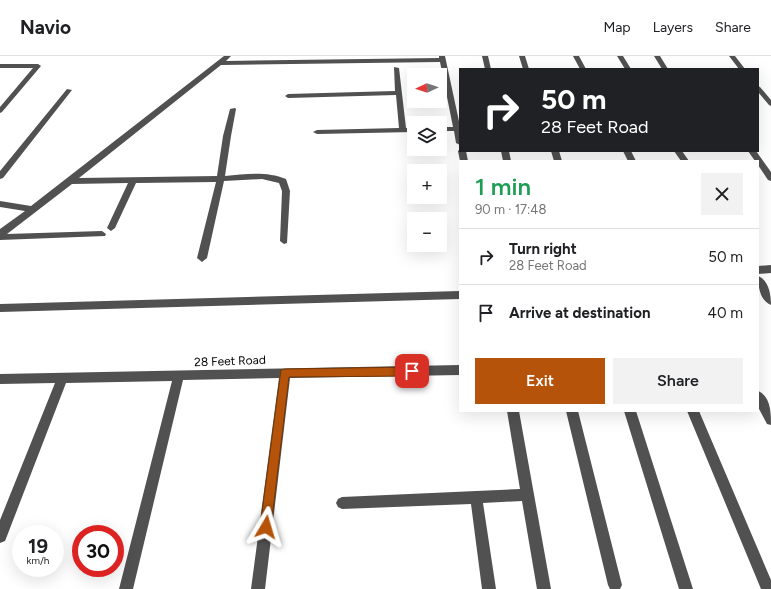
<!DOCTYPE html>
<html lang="en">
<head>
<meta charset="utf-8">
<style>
	:root { --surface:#fff; --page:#f2f2f2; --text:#202124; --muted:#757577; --line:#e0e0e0; --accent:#b45309 }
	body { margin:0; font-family:Figtree,sans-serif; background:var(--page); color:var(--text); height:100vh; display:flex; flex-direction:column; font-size:15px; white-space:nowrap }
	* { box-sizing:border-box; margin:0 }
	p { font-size:13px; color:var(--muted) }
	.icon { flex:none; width:22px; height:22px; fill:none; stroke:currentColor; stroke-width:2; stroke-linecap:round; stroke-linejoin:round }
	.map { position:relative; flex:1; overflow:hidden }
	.panel { position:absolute; left:459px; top:104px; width:300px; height:252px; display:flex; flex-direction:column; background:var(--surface); border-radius:0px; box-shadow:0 4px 16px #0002 }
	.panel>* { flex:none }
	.banner { position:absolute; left:459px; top:12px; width:300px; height:84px; border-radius:0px; box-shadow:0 4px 16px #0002; background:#202124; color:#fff; overflow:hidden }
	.needle { width:26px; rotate:267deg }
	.tools { position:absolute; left:407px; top:12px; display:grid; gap:8px }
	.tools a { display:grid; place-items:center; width:40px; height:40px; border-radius:0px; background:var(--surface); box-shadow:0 4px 16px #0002; font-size:20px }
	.speed { position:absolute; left:12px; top:469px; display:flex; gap:8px; font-size:20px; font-weight:700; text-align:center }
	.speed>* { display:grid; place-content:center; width:52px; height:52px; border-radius:50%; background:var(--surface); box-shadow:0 4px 16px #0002; line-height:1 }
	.speed small { font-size:10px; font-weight:400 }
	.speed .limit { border:6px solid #d22; background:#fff; color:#111 }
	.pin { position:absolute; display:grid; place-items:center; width:34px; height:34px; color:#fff; margin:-17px; border-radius:8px; box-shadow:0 2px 6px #0006 }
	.me { position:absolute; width:44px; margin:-22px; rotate:7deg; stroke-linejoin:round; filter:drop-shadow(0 0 3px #0008) }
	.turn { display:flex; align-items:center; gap:14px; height:84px; padding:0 16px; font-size:18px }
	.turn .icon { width:52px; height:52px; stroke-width:2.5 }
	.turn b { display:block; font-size:28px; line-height:34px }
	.round { display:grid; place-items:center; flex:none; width:42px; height:42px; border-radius:0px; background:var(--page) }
	.summary { display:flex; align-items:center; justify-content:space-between; height:68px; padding:0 16px }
	h1 { font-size:24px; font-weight:600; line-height:30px; color:#1e9e55 }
	.primary-button { display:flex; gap:8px; margin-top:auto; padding:8px 16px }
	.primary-button a { flex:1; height:46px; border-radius:0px; background:var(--accent); color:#fff; font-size:16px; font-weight:600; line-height:46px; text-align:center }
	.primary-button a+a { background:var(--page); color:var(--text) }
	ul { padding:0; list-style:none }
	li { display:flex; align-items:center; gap:12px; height:56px; padding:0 16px; border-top:1px solid var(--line) }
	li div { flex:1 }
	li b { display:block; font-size:15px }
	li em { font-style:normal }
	header { display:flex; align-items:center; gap:24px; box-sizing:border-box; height:56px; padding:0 20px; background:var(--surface); border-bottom:1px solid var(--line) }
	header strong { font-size:19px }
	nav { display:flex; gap:22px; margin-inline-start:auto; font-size:14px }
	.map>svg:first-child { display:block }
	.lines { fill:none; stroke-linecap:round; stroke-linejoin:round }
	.minor { fill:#515151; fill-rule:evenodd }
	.route { fill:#b45309; stroke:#753606 }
	.labels { text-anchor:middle; stroke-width:3.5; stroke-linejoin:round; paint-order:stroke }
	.street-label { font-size:12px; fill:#000; stroke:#fff }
</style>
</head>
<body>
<header>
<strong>Navio</strong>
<nav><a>Map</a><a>Layers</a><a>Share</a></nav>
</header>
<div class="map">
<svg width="771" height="533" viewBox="0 0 771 533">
	<rect width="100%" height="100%" fill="#fff"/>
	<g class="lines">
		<path class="minor" d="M224,0H231L226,5L439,2V0H445L460,70V89L456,87L454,75H440V71H453L440,6L221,9L79,122L217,120L223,80L230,53L235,52L236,53L231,80L225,120C245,118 267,115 286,123L290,135L287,187L284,188L280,185L282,135L279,127L262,123L224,125L207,202L202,206L197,202L216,126L136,127L115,172L111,175L107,172L128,127L72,128L7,178L102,175L106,178L105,180L0,184V173L25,155L0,151V145L31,150Z
			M482,0H488L491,13H485Z
			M519,0H525L529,13H523Z
			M573,0H579L586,13H580Z
			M617,0H623L631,13H625Z
			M654,0H660L668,13H662Z
			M729,0H735L745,13H739Z
			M0,8H38L41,10L2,56L0,57V51L33,12H0Z
			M394,11L399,12L406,72H414V76L317,78L313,76L317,74L399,72L396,39L288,42L285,40L288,38L395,35Z
			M758,30L760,31L771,44V50L769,49L758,36Z
			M67,33L72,34L3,122L0,123V115Z
			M460,93V95H466L468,105H460L458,95Z
			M501,95H509L511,105H503Z
			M551,95H559L562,105H554Z
			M623,95H631L636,105H628Z
			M674,95H682L689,105H681Z
			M748,95H756L771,116V125L768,124L758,109V105H755Z
			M771,209V217L758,218V210Z
			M758,220C769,224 771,239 771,249C760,245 758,230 758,220Z
			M460,235V243L0,256V248Z
			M460,309V319L290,322L265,533H251L279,322L183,324L133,533H119L172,325L66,327L7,480L5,485L0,487V464L55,327L0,328V318Z
			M758,335C771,340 771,358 771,369L767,368L758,351Z
			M507,355H519L551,533H537L522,445L483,447L496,533H482L471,448L342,453L338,451L336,447L338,443L342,441L520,433Z
			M566,355H578L622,529L620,533H610L608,529Z
			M624,355H636L693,533H679Z
			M687,355H699L771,524V533H761Z"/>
	</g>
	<path class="route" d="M412,311L416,312L417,315L416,318L412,320L289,321L271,471L270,475L266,477L261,475L260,471L281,314L285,313Z"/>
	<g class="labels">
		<g class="street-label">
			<text transform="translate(230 305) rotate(-2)" y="4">28 Feet Road</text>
		</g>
	</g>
</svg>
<div class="tools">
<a><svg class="needle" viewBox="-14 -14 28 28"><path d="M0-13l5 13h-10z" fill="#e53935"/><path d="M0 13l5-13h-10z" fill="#757577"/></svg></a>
<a><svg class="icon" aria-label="layers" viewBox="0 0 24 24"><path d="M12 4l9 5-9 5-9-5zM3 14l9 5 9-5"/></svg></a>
<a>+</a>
<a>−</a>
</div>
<div class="speed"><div>19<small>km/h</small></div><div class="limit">30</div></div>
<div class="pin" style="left:412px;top:315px;background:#d93025"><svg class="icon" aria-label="arrive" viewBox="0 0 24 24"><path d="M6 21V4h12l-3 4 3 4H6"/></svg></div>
<svg class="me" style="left:266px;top:471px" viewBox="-20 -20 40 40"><path d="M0-17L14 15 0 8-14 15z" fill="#b45309" stroke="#fff" stroke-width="4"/></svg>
<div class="banner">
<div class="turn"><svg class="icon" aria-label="right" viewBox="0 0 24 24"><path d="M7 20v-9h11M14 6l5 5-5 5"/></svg><div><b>50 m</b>28 Feet Road</div></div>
</div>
<section class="panel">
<div class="summary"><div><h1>1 min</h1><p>90 m · 17:48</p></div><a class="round"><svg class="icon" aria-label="close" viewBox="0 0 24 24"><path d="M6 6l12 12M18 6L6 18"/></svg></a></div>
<ul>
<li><svg class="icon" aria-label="right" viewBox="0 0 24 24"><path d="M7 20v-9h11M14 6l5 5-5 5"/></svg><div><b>Turn right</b><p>28 Feet Road</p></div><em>50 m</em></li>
<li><svg class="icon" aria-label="arrive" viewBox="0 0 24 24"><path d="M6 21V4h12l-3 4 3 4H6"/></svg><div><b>Arrive at destination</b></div><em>40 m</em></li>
</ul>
<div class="primary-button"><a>Exit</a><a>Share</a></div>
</section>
</div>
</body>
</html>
